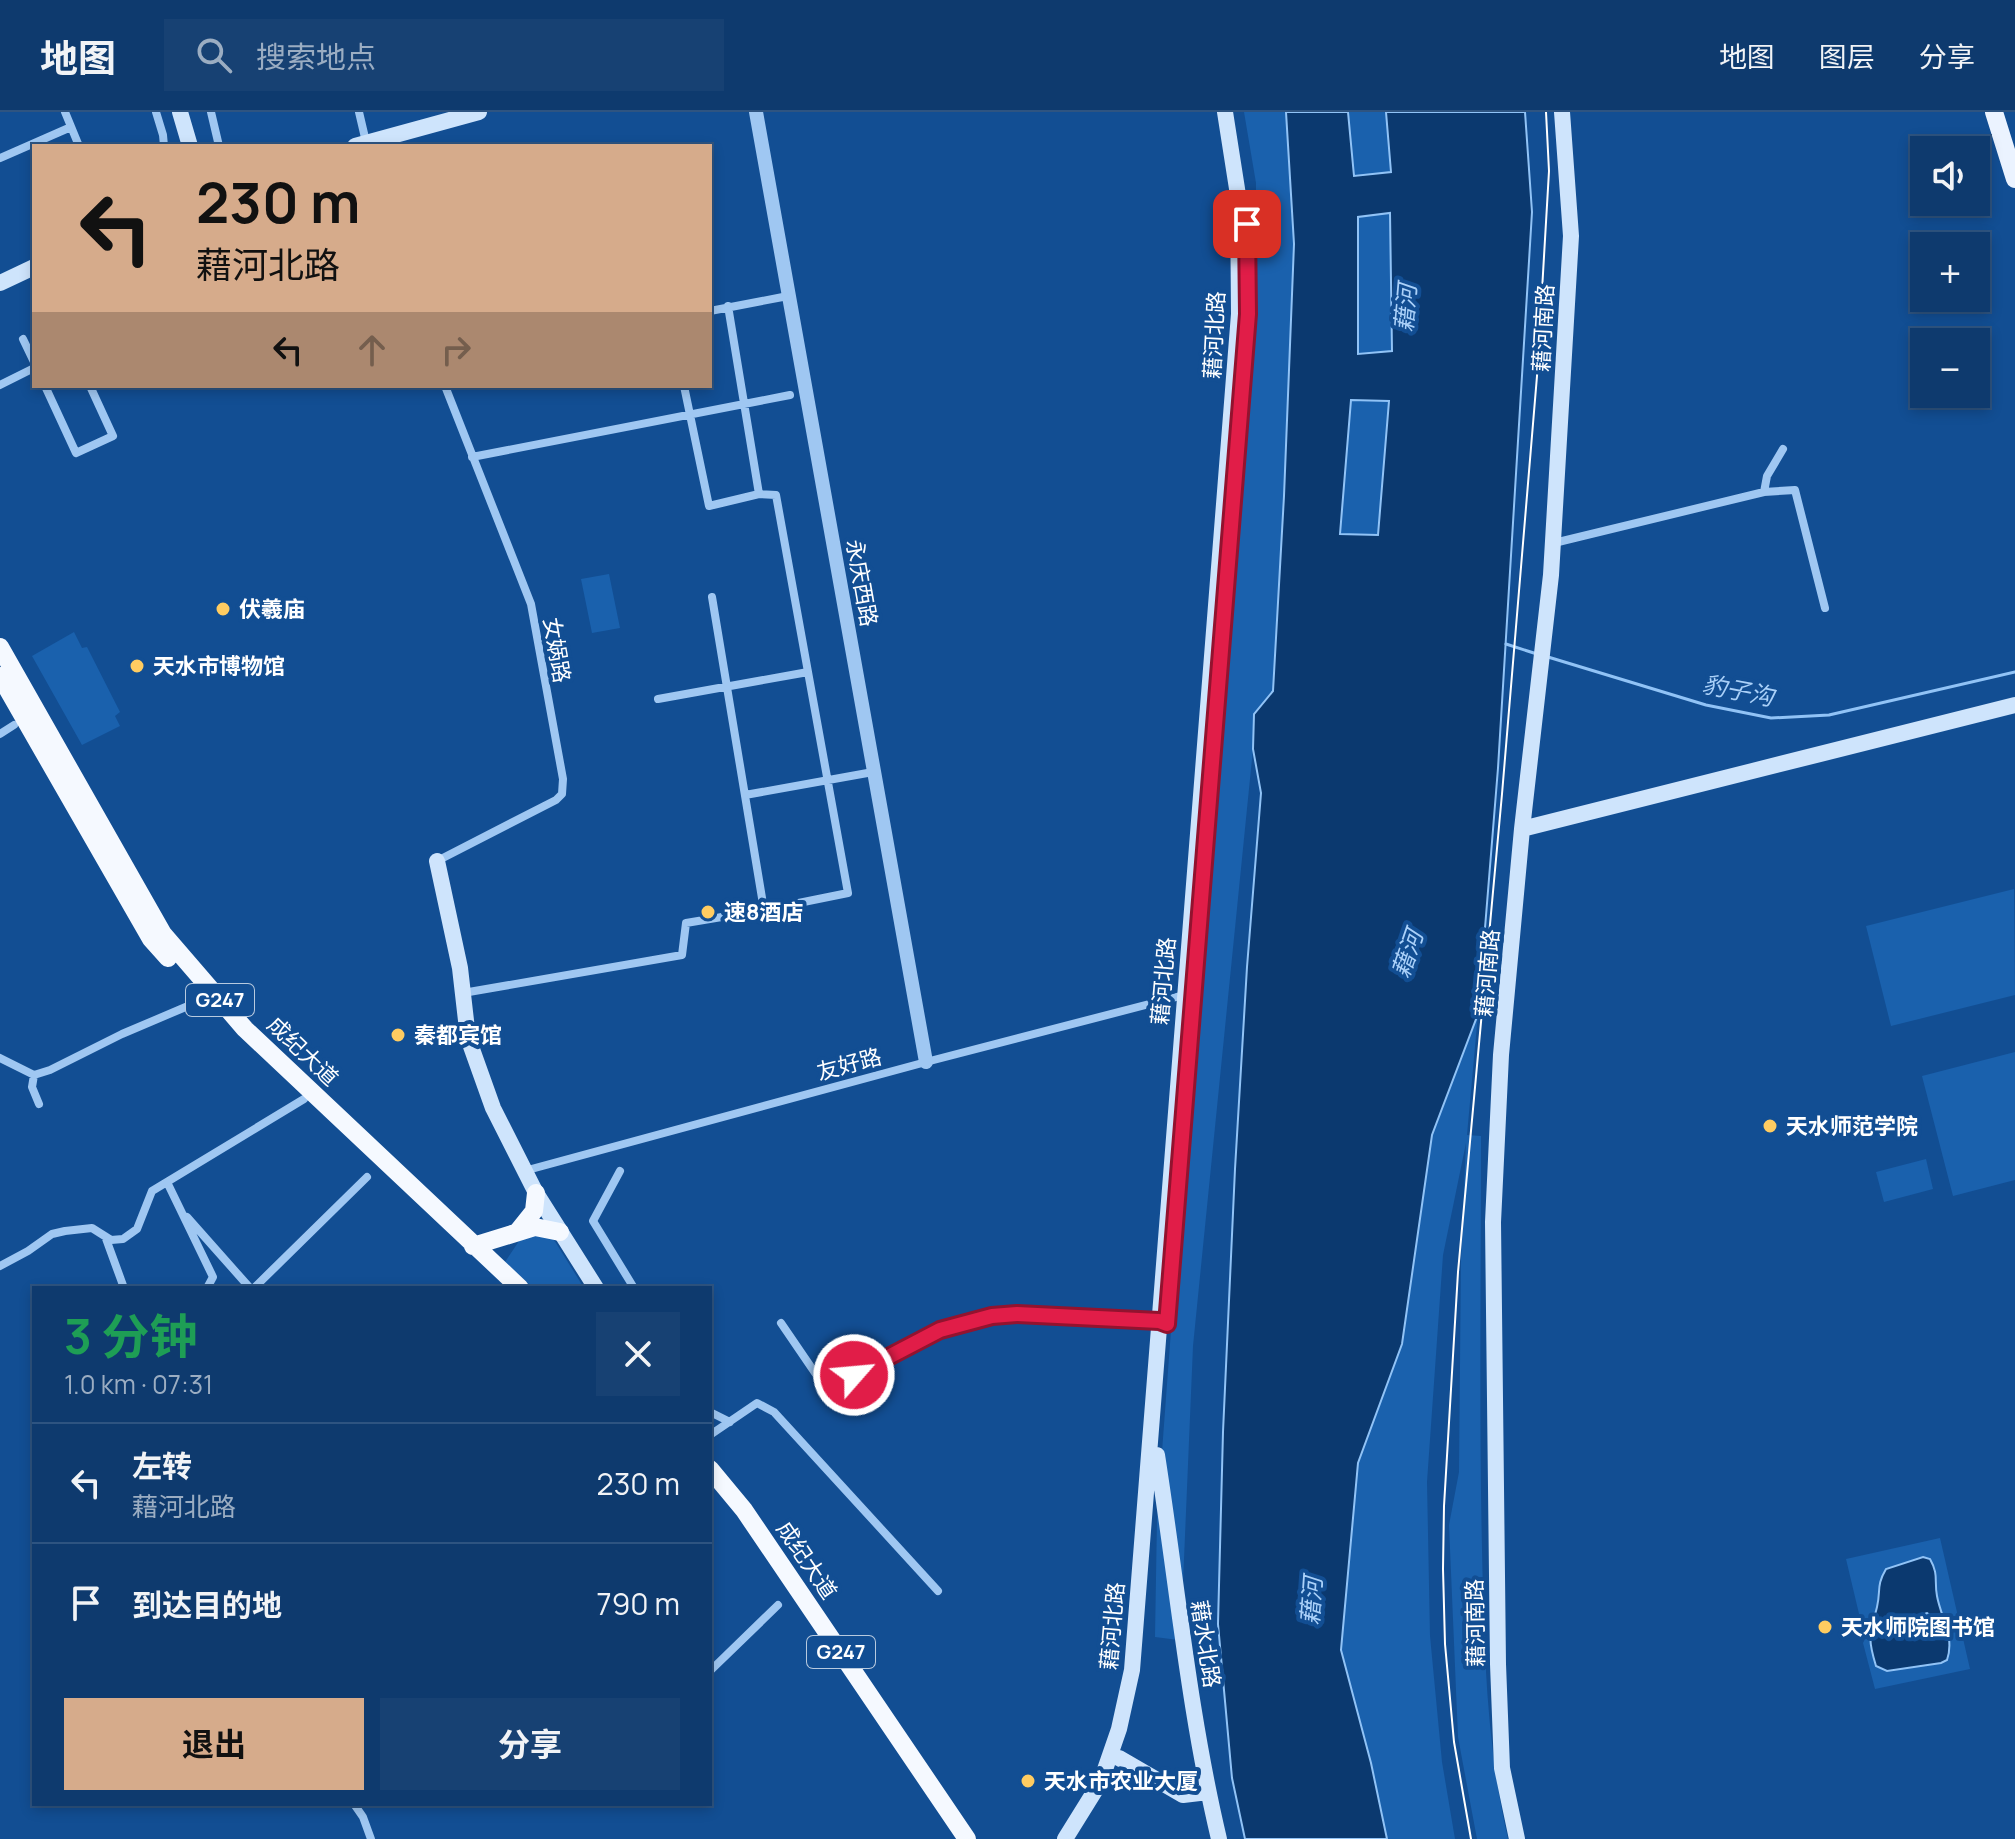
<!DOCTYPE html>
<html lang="zh">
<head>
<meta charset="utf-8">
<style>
	:root { --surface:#0e3a6e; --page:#174173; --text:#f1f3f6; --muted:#9badc2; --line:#2e5481; --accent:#d6ab8b }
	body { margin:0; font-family:Manrope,"Noto Sans SC",sans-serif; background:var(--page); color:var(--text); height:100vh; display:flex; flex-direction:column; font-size:30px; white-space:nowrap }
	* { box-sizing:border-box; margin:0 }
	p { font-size:26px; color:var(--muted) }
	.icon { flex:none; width:44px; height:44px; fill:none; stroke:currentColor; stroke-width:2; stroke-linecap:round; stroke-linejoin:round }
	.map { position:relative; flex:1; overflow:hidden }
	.details { position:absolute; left:32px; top:1174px; width:680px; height:520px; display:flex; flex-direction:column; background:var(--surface); border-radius:0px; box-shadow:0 4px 12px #0003,0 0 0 2px var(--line) }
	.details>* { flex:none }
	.hud { position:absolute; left:32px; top:32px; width:680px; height:244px; border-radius:0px; box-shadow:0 4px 12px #0003,0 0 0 2px var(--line); background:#d6ab8b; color:#111; overflow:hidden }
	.fabs { position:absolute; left:1910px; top:24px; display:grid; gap:16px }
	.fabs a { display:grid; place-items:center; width:80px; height:80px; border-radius:0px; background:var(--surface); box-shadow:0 4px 12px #0003,0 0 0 2px var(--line); font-size:40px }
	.pin { position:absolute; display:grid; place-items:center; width:68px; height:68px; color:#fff; margin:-34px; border-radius:16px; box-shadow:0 4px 12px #0006 }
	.me { position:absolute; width:88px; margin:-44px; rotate:63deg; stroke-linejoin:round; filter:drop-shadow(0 0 6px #0008) }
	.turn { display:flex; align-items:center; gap:28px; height:168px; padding:0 32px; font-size:36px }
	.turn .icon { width:104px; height:104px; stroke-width:2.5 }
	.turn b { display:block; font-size:56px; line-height:68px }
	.lanes { display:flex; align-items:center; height:76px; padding:0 32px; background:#0003; justify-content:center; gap:40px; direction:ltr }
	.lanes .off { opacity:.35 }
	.round { display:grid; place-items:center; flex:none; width:84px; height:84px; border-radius:0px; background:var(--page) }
	.head { display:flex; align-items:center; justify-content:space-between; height:136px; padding:0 32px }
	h1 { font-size:48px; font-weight:700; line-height:60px; color:#1e9e55 }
	.button { display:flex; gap:16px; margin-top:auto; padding:16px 32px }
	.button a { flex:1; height:92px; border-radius:0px; background:var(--accent); color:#111; font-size:32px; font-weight:700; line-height:92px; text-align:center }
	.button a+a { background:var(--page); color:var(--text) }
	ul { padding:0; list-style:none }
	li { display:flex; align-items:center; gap:24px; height:120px; padding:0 32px; border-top:2px solid var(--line) }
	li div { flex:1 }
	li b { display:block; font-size:30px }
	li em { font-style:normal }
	header { display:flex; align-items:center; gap:48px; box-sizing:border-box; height:112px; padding:0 40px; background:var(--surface); border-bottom:2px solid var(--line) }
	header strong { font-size:38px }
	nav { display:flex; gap:44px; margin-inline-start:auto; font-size:28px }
	.search { width:560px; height:72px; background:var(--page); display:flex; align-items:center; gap:20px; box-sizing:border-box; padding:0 28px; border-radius:0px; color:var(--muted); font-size:30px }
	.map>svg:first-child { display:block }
	.green { fill:#1a61ad }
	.water { fill:#0b396f; stroke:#91c3f6; stroke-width:2; fill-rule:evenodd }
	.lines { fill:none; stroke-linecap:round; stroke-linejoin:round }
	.stream { stroke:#91c3f6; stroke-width:3 }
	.minor { stroke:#9fc7f2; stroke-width:8 }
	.tertiary { stroke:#9fc7f2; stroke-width:14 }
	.secondary { stroke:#cee4fc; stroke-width:16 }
	.primary { stroke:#ebf3ff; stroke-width:18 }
	.trunk { stroke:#f5f9ff; stroke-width:18 }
	.tram { stroke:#fff; stroke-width:2 }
	.route-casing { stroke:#92132f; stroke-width:20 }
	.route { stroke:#e11d48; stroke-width:14 }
	.poi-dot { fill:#ffcc61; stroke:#124e93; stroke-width:3 }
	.labels { text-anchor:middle; stroke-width:8; stroke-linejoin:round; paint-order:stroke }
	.shield { fill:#124e93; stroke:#b8cadf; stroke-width:2 }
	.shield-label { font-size:20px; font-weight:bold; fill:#fff }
	.street-label { font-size:22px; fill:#fff; stroke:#124e93 }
	.poi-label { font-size:22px; font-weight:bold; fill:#fff; stroke:#124e93; text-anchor:start }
	.water-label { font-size:24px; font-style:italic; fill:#abd1f9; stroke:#124e93 }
</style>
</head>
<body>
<header>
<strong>地图</strong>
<div class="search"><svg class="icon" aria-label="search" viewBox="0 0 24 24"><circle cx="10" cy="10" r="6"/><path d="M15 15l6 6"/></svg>搜索地点</div>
<nav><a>地图</a><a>图层</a><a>分享</a></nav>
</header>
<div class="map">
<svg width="2015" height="1727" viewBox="0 0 2015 1727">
	<rect width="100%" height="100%" fill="#124e93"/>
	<path class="green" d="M1244,0H1286L1294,132L1284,384L1273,579L1254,602L1253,637L1193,1234L1183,1471L1186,1529L1155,1525L1157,1407L1172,1205L1199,846L1233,484L1256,173V71Z
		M1348,0H1386L1391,60L1353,64Z
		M1390,101L1392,239L1357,242L1358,105Z
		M1351,287L1389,288L1378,423L1340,422Z
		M609,462L620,516L592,521L581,467Z
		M74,520L82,536L87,535L120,600L115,604L120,614L82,633L32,544Z
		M2014,777L2015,883L1891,914L1866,814Z
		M1478,902L1467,1023L1481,1024C1481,1161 1479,1299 1482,1437C1484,1534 1486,1632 1508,1727H1477L1458,1625L1449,1413L1459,1360L1461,1147L1466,1031L1443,1143L1427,1370L1430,1524L1442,1650L1455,1727H1387L1371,1651L1341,1538L1358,1351L1402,1232L1432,1023Z
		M2015,940V1068L1953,1084L1922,964Z
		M1926,1047L1933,1077L1884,1090L1876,1060Z
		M533,1121L551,1123L584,1176H533L505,1150L519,1129Z
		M1940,1426L1970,1557L1875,1577L1863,1531L1865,1527L1846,1447Z"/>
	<path class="water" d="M1286,0H1348L1354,64L1391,60L1386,0H1525L1532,100L1498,656L1478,902L1432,1023L1402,1232L1358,1351L1341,1538L1371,1651L1387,1727H1245L1232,1666L1218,1512L1223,1320L1235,1057L1247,855L1261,681L1253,637L1254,602L1273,579L1284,384L1294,132ZM1390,101L1392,239L1358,242V105ZM1351,288L1389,289L1378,423L1340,422Z
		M1923,1445L1930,1447C1939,1463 1934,1468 1937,1484C1941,1506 1955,1525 1947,1548L1941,1551L1887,1559L1876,1554C1867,1525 1870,1523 1877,1495C1881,1478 1876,1474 1886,1457ZM1927,1501L1938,1508L1942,1516L1936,1525L1928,1527L1919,1517L1917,1512L1921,1503Z"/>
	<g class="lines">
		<path class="stream" d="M1506,532L1537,542
			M1548,545L1706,593L1771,606L1829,603L2015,560"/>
		<path class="minor" d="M65,0L79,34
			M156,0L163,23L164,34
			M211,0L219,34
			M359,0L366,30
			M0,46L71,15
			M710,199L788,184
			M23,227L34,250
			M0,273L34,256
			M45,274L76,341L113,324L90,274
			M684,274L709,394L759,382
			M472,345L790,283
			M1764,380L1767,364L1783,337
			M1554,431L1764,380L1795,378L1825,496
			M712,485L764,798
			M658,587L808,560
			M0,622L14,613
			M745,683L873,660
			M437,749L556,688L562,682L563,667L531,492L445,274
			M463,881L682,843L686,811L764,798L848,781L776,383L759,382L728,194
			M0,946L34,963
			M39,992L32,975L34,963L50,958L122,922L188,894
			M524,1059L926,950L1184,883
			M620,1059L593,1109L634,1176
			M167,1070L213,1165L207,1176
			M187,1105L250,1176
			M105,1124L124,1176
			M0,1154L28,1139L52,1122L65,1119L92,1116L111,1128L123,1127L137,1117L152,1079L304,987
			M254,1176L367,1065
			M781,1211L824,1274L854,1263L940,1218L992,1204L1017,1202L1159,1209
			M710,1300L730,1310
			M710,1323L757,1291L774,1300L938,1479
			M710,1559L778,1493
			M354,1692L363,1705L371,1727"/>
		<path class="tertiary" d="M756,0L926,950"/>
		<path class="secondary" d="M180,0L190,34
			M355,34L479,0
			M0,171L34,155
			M1522,717L2015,593
			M437,749L460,856L468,926L493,996L536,1081L596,1176
			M1157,1343C1177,1471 1189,1601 1219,1727
			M1110,1643L1119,1646L1183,1683L1208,1680
			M1065,1727L1101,1669L1119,1617L1132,1558L1239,202L1238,83L1225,0
			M1517,1727L1502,1656L1498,1552L1493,1110L1501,943L1522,717L1551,463L1571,124L1562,0"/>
		<path class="primary" d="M1994,0L2015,67"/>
		<path class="trunk" d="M0,535L163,822L245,917L520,1176
			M0,564L151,827L168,846
			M518,1119L534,1099L536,1081
			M473,1134L535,1115L560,1120
			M710,1357L744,1398L967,1727"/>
		<path class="tram" d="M1471,1727L1454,1630L1445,1532L1443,1457L1444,1394L1458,1160L1502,682L1537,264L1549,59L1546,0"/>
	</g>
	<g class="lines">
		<g class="route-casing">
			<path id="route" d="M854,1263L940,1218L992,1204L1017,1202L1159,1209L1167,1212L1248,202L1247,112"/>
		</g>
		<use href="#route" class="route"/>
	</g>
	<g class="poi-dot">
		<circle cx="223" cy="497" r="8"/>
		<circle cx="137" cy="554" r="8"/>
		<circle cx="708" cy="800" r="8"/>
		<circle cx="398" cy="923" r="8"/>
		<circle cx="1770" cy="1014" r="8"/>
		<circle cx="1825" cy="1515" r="8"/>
		<circle cx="1028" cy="1669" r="8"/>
	</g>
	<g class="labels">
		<g class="shield">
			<rect x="186" y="872" width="68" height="32" rx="6"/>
			<rect x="807" y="1524" width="68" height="32" rx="6"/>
		</g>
		<g class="shield-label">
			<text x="220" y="895">G247</text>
			<text x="841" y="1547">G247</text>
		</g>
		<g class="street-label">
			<text transform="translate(1543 216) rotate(-87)" y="8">藉河南路</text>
			<text transform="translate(1214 223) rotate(-87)" y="8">藉河北路</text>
			<text transform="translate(862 471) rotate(80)" y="8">永庆西路</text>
			<text transform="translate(557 538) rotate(80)" y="8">女娲路</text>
			<text transform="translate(1487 861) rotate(-85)" y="8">藉河南路</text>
			<text transform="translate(1163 869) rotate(-85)" y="8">藉河北路</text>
			<text transform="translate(303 939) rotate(44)" y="8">成纪大道</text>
			<text transform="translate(849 952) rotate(-15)" y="8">友好路</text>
			<text transform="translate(807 1448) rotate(56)" y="8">成纪大道</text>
			<text transform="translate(1475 1511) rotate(-91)" y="8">藉河南路</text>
			<text transform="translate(1112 1514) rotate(-85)" y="8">藉河北路</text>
			<text transform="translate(1206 1532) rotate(81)" y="8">藉水北路</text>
		</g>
		<g class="poi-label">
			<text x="239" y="505">伏羲庙</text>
			<text x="153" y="562">天水市博物馆</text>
			<text x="724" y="808">速8酒店</text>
			<text x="414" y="931">秦都宾馆</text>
			<text x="1786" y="1022">天水师范学院</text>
			<text x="1841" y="1523">天水师院图书馆</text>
			<text x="1044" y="1677">天水市农业大厦</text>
		</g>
		<g class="water-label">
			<text transform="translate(1406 196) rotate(-85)" y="8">藉河</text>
			<text transform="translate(1738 579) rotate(11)" y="8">豹子沟</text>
			<text transform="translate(1408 842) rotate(-71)" y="8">藉河</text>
			<text transform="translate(1312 1489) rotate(-86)" y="8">藉河</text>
		</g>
	</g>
</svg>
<div class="fabs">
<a><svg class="icon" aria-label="sound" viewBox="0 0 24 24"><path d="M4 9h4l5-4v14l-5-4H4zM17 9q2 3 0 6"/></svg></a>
<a>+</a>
<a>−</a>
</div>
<div class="pin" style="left:1247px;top:112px;background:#d93025"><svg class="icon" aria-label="arrive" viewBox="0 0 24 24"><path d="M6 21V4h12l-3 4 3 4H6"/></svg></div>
<svg class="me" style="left:854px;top:1263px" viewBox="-20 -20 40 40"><circle r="17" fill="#e11d48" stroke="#fff" stroke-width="3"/><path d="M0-11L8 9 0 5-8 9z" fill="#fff"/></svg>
<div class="hud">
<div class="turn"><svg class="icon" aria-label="left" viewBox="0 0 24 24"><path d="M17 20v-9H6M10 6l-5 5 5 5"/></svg><div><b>230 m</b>藉河北路</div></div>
<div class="lanes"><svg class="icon" aria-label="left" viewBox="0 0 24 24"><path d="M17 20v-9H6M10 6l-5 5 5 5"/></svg><svg class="icon off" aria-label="ahead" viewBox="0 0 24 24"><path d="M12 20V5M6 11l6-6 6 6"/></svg><svg class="icon off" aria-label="right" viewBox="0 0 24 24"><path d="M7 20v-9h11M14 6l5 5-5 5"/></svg></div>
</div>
<section class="details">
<div class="head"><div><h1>3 分钟</h1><p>1.0 km · 07:31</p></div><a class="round"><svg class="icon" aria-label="close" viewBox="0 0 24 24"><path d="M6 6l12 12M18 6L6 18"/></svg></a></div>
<ul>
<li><svg class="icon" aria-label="left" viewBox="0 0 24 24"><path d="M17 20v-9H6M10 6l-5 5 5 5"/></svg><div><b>左转</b><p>藉河北路</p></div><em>230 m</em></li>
<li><svg class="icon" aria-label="arrive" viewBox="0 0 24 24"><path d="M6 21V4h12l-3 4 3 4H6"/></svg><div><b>到达目的地</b></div><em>790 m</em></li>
</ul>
<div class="button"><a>退出</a><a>分享</a></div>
</section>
</div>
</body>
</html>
